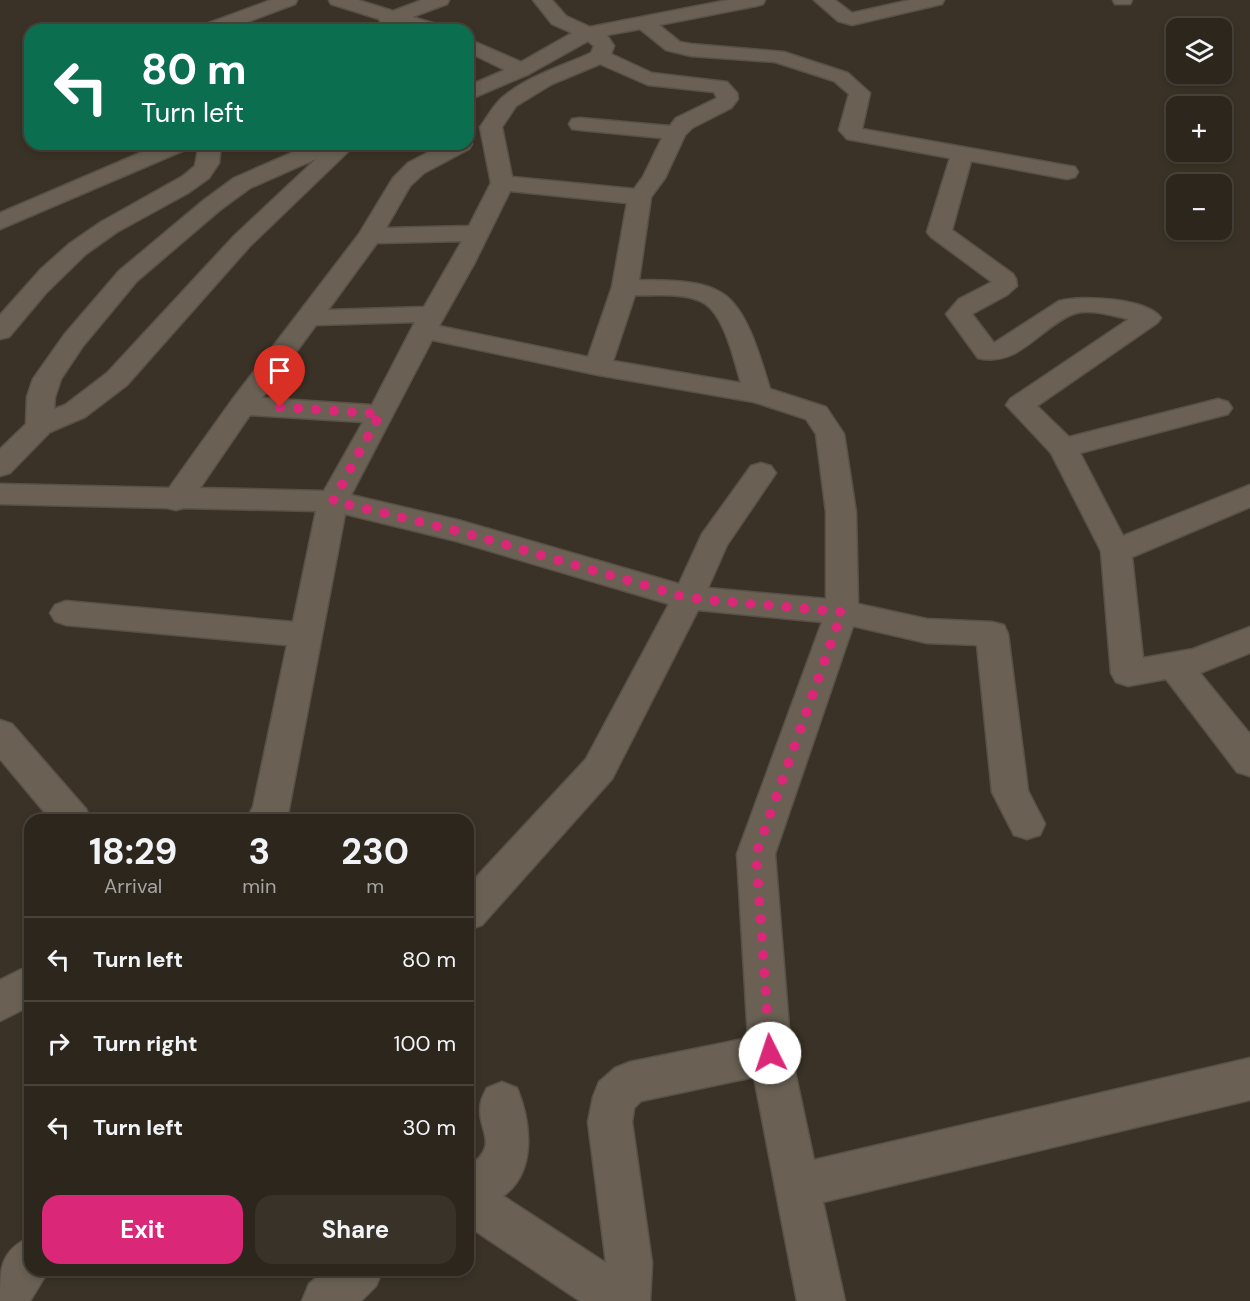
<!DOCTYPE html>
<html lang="en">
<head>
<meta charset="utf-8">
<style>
	:root { --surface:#2c261c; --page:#383229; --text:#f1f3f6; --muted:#a6a5a3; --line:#48433b; --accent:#db2777 }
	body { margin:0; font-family:"DM Sans",sans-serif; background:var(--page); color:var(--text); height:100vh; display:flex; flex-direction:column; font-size:22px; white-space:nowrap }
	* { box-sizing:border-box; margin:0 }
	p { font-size:20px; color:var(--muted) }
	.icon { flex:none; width:33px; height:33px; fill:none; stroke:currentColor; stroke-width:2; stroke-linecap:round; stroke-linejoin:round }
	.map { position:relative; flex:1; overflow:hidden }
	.panel { position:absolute; left:24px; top:814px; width:450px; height:462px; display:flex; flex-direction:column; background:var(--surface); border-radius:18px; box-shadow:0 3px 9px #0003,0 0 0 2px var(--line) }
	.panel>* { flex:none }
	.guide { position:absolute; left:24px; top:24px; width:450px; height:126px; border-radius:18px; box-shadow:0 3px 9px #0003,0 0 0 2px var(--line); background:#0b6e4f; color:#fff; overflow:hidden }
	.controls { position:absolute; left:1166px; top:18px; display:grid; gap:12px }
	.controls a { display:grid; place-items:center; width:66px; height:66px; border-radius:12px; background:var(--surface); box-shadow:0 3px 9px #0003,0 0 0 2px var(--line); font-size:30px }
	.pin { position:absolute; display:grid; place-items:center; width:51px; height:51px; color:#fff; margin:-62px -26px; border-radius:50% 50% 50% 0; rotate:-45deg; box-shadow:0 0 6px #0007 }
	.pin .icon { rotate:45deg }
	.me { position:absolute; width:66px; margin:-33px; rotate:356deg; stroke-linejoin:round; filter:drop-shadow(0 0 4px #0008) }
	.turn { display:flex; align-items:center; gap:21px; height:126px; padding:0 18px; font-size:27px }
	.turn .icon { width:78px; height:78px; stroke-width:2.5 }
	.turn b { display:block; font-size:42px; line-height:51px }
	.eta { display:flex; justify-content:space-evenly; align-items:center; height:102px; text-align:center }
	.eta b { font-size:36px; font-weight:700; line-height:42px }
	.button { display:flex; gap:12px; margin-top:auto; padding:12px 18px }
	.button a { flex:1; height:69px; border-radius:18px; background:var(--accent); color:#fff; font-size:24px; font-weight:700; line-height:69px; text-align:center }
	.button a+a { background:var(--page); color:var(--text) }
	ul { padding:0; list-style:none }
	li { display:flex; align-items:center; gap:18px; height:84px; padding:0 18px; border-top:2px solid var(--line) }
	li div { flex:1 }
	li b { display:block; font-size:22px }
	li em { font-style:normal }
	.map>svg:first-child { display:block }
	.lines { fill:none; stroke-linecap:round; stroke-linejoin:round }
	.street-casing { stroke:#585147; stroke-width:3 }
	.street { fill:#6a6154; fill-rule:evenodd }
	.route { stroke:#db2777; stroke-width:10; stroke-dasharray:0 18 }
</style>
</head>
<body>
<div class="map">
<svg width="1250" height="1301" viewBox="0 0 1250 1301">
	<rect width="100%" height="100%" fill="#3a3226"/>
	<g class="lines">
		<g class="street-casing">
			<path id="street" d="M271,0H297L295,4L226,30H198L201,26Z
				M329,0H358L393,11L422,0H449L447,4L412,17L443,26L446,30H416L394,23H381L379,19L331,4Z
				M533,0H552L566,16L590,27L728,0H765L763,4L756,6L659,25L680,42L691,44L784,52L848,73L870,93L862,129L1075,167L1078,172L1075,177L1067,179L971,161L952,230L1013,274L1016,279L1017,286L1007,295L972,314L994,343L1059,301C1082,295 1147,298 1161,318L1157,323L1037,406L1069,437L1218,399L1228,402L1232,408L1228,414L1080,453L1123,536L1250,485V507L1132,557L1143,658L1193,649L1250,627V653L1200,673L1250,734V776L1237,772L1166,679L1128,686L1116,682L1111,673L1101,551L1051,453L1006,405L1010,399L1129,319C1113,316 1089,308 1073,314C1040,327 1019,368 978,358L946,314L959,299L992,282L931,237L927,232L950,158L847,139L839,130L849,94L834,81L775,62L691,56L666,50L640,29L607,35L614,46L611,54L652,73L727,82L737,93L738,99L731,108L692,128L685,135L665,178L651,197L639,280C664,281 697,279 720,292C748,307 761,361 770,389L826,407L844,434L856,512L858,604L927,619L992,622L1004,625L1008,634L1028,791L1045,824L1040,835L1027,839L1014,835L992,792L977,645L927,643L853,626L775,854L791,1053L814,1160L1250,1058V1100L823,1202L845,1301H797L754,1077L641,1101L634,1108L632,1122L652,1263L650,1301H580L468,1226V1167C503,1143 475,1131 481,1102C482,1097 485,1092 487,1088L502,1082L517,1088C531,1122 537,1172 503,1196L606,1263L588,1122L593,1097L599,1082L615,1068L630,1062L748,1038L737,854L822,622L698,610L612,779L482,925L468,930V886L586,759L669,604L456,541L345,514L288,814L285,820H246L253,807L287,645L66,625L55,621L50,613L55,605L66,601L293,622L316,511L184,508L176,510L167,508L0,504V484L169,488L232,400L359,234L393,178L408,163L444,144H468V139L472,144L469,149L424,173L410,186L386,228L469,226L491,183L480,127C487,118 494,104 503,97C528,76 562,66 591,53L594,46L588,41L529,74L468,100V86L505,70L468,52V39L521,62L572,33L552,24ZM600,64L648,85L714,92L717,98L676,118L670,126L580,118L572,119L569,124L572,129L580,130L662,138L643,177L634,189L512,177L502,127L516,106L552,84ZM510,191L627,203L612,287L588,357L439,326L474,264ZM462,241L424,307L328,310L377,243ZM635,295C655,296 686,292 704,303C725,316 734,360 741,383L613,361ZM415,322L372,405L262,398L316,325ZM432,340L598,375L754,402L806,419L816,434L826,512V599L708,588L727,545L776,473L771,466L761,463L751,466L702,534L679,584L458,520L351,495ZM250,415L363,422L324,491L200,488Z
				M814,0H835L852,13L910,0H944L942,4L852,25L838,21Z
				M1113,0H1132L1130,4H1115Z
				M161,144H190L187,149L0,229V213Z
				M199,144H221L219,163L209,178L188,193L117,232L86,254L46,293L9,337L0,339V315L41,269L69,244L101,222L183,176L195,166Z
				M324,144H356L250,246L127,385L85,417L50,432L10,473L0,476V449L26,424L27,397L33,379L64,335L119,271L204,200L234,178L298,150ZM316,159L234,236L107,373L65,405L54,409L55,397L61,379L83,346L137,281L220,210L250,188Z
				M0,720L12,724L86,809L91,820H51L0,759Z
				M30,965V1006L0,1021V980Z
				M30,1237V1270H49L30,1301H0C0,1269 0,1251 30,1237Z
				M325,1270H383L376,1286L361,1301H302L309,1284Z"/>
		</g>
		<use href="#street" class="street"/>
	</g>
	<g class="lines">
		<path class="route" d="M280,407L380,414L333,501L458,531L688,598L842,612L756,854L770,1053"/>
	</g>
</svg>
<div class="controls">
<a><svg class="icon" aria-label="layers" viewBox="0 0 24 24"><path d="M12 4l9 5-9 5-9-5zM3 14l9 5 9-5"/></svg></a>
<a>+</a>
<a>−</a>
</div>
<div class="pin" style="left:280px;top:407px;background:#d93025"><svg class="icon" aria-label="arrive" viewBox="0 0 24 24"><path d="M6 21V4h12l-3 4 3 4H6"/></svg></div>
<svg class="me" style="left:770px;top:1053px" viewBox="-20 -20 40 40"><circle r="19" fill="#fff"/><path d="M0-13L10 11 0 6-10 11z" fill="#db2777"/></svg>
<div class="guide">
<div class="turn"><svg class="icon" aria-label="left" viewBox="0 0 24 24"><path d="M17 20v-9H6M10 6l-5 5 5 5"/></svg><div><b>80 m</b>Turn left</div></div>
</div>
<section class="panel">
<div class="eta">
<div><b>18:29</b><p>Arrival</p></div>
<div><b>3</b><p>min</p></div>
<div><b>230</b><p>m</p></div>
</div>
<ul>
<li><svg class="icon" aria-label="left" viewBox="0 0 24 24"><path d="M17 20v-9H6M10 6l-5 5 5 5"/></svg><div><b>Turn left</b></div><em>80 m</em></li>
<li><svg class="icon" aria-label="right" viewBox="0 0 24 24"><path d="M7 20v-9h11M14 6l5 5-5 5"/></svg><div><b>Turn right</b></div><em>100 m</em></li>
<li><svg class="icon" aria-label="left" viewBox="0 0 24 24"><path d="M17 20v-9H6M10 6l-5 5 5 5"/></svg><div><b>Turn left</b></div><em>30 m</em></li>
</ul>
<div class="button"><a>Exit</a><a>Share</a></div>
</section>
</div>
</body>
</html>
